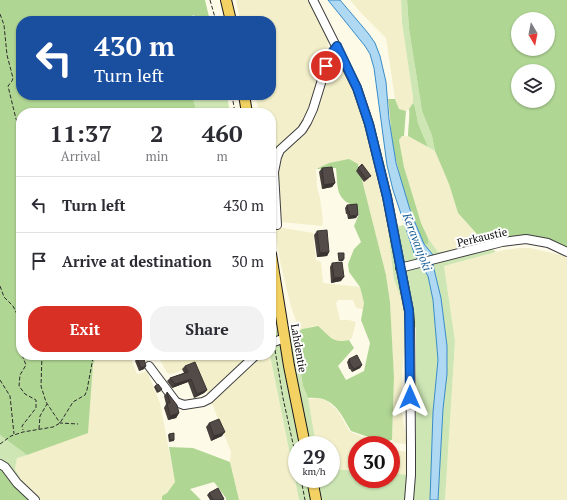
<!DOCTYPE html>
<html lang="en">
<head>
<meta charset="utf-8">
<style>
	:root { --surface:#fff; --page:#f2f2f3; --text:#2b2b33; --muted:#7c7c81; --line:#e1e1e2; --accent:#d93025 }
	body { margin:0; font-family:"PT Serif",serif; background:var(--page); color:var(--text); height:100vh; display:flex; flex-direction:column; font-size:15px; white-space:nowrap }
	* { box-sizing:border-box; margin:0 }
	p { font-size:13px; color:var(--muted) }
	.icon { flex:none; width:22px; height:22px; fill:none; stroke:currentColor; stroke-width:2; stroke-linecap:round; stroke-linejoin:round }
	.map { position:relative; flex:1; overflow:hidden }
	.drawer { position:absolute; left:16px; top:108px; width:260px; height:252px; display:flex; flex-direction:column; background:var(--surface); border-radius:16px; box-shadow:0 1px 3px #0004 }
	.drawer>* { flex:none }
	.hud { position:absolute; left:16px; top:16px; width:260px; height:84px; border-radius:16px; box-shadow:0 1px 3px #0004; background:#1a4fa0; color:#fff; overflow:hidden }
	.needle { width:26px; rotate:170deg }
	.buttons { position:absolute; left:511px; top:12px; display:grid; gap:8px }
	.buttons a { display:grid; place-items:center; width:44px; height:44px; border-radius:50%; background:var(--surface); box-shadow:0 1px 3px #0004; font-size:20px }
	.speed { position:absolute; left:288px; top:436px; display:flex; gap:8px; font-size:20px; font-weight:700; text-align:center }
	.speed>* { display:grid; place-content:center; width:52px; height:52px; border-radius:50%; background:var(--surface); box-shadow:0 1px 3px #0004; line-height:1 }
	.speed small { font-size:10px; font-weight:400 }
	.speed .limit { border:6px solid #d22; background:#fff; color:#111 }
	.pin { position:absolute; display:grid; place-items:center; width:34px; height:34px; color:#fff; margin:-17px; border:2px solid #fff; border-radius:50%; box-shadow:0 1px 4px #0007 }
	.me { position:absolute; width:44px; margin:-22px; rotate:0deg; stroke-linejoin:round; filter:drop-shadow(0 0 3px #0008) }
	.turn { display:flex; align-items:center; gap:14px; height:84px; padding:0 12px; font-size:18px }
	.turn .icon { width:52px; height:52px; stroke-width:2.5 }
	.turn b { display:block; font-size:28px; line-height:34px }
	.eta { display:flex; justify-content:space-evenly; align-items:center; height:68px; text-align:center }
	.eta b { font-size:24px; font-weight:800; line-height:28px }
	.primary-button { display:flex; gap:8px; margin-top:auto; padding:8px 12px }
	.primary-button a { flex:1; height:46px; border-radius:16px; background:var(--accent); color:#fff; font-size:16px; font-weight:800; line-height:46px; text-align:center }
	.primary-button a+a { background:var(--page); color:var(--text) }
	ul { padding:0; list-style:none }
	li { display:flex; align-items:center; gap:12px; height:56px; padding:0 12px; border-top:1px solid var(--line) }
	li div { flex:1 }
	li b { display:block; font-size:15px }
	li em { font-style:normal }
	.map>svg:first-child { display:block }
	.farmland { fill:#f2efca }
	.green { fill:#cde6b4 }
	.forest { fill:#b0d694; fill-rule:evenodd }
	.water { fill:#afd8f3; stroke:#398cc7 }
	.lines { fill:none; stroke-linecap:round; stroke-linejoin:round }
	.minor-casing { stroke:#3d3d3d; stroke-width:10 }
	.major-casing { stroke:#1b1b1b; stroke-width:12 }
	.path { stroke:#2c2c2c; stroke-width:1; stroke-dasharray:4 2; stroke-linecap:butt }
	.minor { stroke:#fff; stroke-width:8 }
	.major { stroke:#f3d263; stroke-width:10 }
	.wall { fill:#47403d }
	.shaded-wall { fill:#393432 }
	.building { fill:#524b47; stroke:#393432 }
	.route-casing { stroke:#114b97; stroke-width:10 }
	.route { stroke:#1a73e8; stroke-width:7 }
	.labels { text-anchor:middle; stroke-width:4; stroke-linejoin:round; paint-order:stroke }
	.street-label { font-size:11px; fill:#0a0a0a; stroke:#fff }
	.water-label { font-size:12px; font-style:italic; fill:#1a5d95; stroke:#fff }
</style>
</head>
<body>
<div class="map">
<svg width="567" height="500" viewBox="0 0 567 500">
	<rect width="100%" height="100%" fill="#fefae8"/>
	<path class="farmland" d="M236,0H313L331,34L327,48L334,57L337,56L339,59L350,84L365,126L390,235L391,246L406,311L407,330L403,359L401,407L407,444L395,443L392,440L394,377L390,302L386,275L358,164L329,163L316,169L317,187L320,198L323,220L322,226L281,222L278,220L277,148L271,151V113H259L255,95H271V21H240Z
		M350,0H401L402,23L413,97V103L409,109L406,111L399,109L395,99L386,38L362,14Z
		M402,136H408L435,151L449,184L458,213L481,239L460,248L448,251L438,252L428,238L421,223L413,200L404,167L399,140Z
		M277,227L313,233L316,260L321,262L323,283L360,287L364,303L363,309L356,308L353,300H338L336,303L340,320H349L356,322L352,338L349,340L342,342L332,340L321,329L314,326L301,329L298,326L291,307L280,261L275,230Z
		M519,248H530L561,255L567,258V500H445L455,341L444,266L504,250Z
		M97,355H131L130,356L137,374L147,371L160,403L175,482L167,493L162,496V500H39L20,479L15,469L17,458L93,364Z
		M160,355H270L299,500H239L230,462L231,452L211,401L194,365L172,374L167,373L160,360Z
		M316,398L326,400L338,411L350,432L386,445H357V471L331,469V445H316L308,399Z
		M391,447L396,450L408,452V475L391,473Z"/>
	<path class="green" d="M401,0H407L409,29L422,111L432,136L435,151L428,147L418,123L415,107L413,103V97L402,23Z
		M192,95H227L230,113H197Z
		M404,225L411,246L422,268L428,276L433,300L437,337L438,360L433,412L430,500H299L270,355L271,331L294,329L303,386L308,398L316,445H297V479H331V469L357,471V479H391V473L408,475L406,488L414,487L416,470V327L407,330L406,311L394,279L388,228Z
		M428,238L438,252C453,251 467,247 481,239L496,252L444,266L455,341L445,500H438L443,409L447,374V346L441,298L433,265V263L424,244H428Z
		M0,435L27,455L17,458L15,469L21,480L12,481L0,468Z"/>
	<path class="forest" d="M0,0H205L210,21H196L194,15L182,21H21V95H192L197,113H21V355H97L93,364L88,433L27,455L0,435Z
		M407,0H567V250L550,241L485,243L458,213L449,184L435,151L432,136L422,111L409,29ZM518,19H548V49H518ZM518,71H548V101H518Z
		M388,99H395L399,109L406,111L404,136H402L399,140L404,167L421,223L428,238V244H424C413,218 403,191 397,164C391,143 391,121 388,99Z
		M413,103L415,107L418,123L428,147L408,136C408,127 410,118 409,109Z
		M349,159L358,164L386,275L390,302L394,377L392,440L383,442L351,431C340,412 333,395 308,398L303,386L294,329L299,331L302,329L318,326C330,336 332,344 349,340L354,348L338,366L346,380L364,371L370,343L361,320L364,303L360,287L349,272L348,264L354,249L361,242L354,226L359,214L356,206C335,200 338,187 336,168L316,169L329,163Z
		M169,447L193,448L230,462L239,500H226V498L214,482L190,489L201,500H162V496L167,493L175,482Z
		M0,468L32,500H0Z"/>
	<path class="water" d="M328,0H340L368,33L375,43L380,56L386,82L389,119L396,163L411,213L424,244L433,255V265L441,298L447,346V374L443,409L438,500H430L433,412L438,360L433,300L428,276L415,256L393,190L387,165L374,68L370,54L365,46Z"/>
	<g class="lines">
		<g class="minor-casing">
			<path id="minor" d="M313,0L357,88L369,124L387,197L409,311L410,322L411,449V475L409,500
				M277,225L274,172L277,157L280,150L302,130L307,122L313,109L329,57L337,46
				M400,268L502,242L526,239L548,243L567,252
				M271,343L285,338
				M149,366L176,402L184,405L203,402L209,399L256,355
				M0,464L5,467L17,483L35,500"/>
		</g>
		<g class="major-casing">
			<path id="major" d="M226,0L231,21
				M244,95L247,113
				M271,254L289,366L305,445
				M312,479L316,500"/>
		</g>
		<path class="path" d="M210,0L216,21
			M0,14L4,25L7,55L13,78L12,81L8,86L16,119L19,124V140L21,145
			M232,95L235,113
			M0,286L4,297L13,306L18,316L21,332
			M271,326L272,335
			M21,335L19,348L21,352
			M275,350L283,398L297,462
			M22,355L26,365L20,375L19,386L25,394L36,400V408L22,426L23,430
			M42,355L41,386L46,402L60,423L78,424
			M0,380L10,396L14,434
			M39,429L40,416L47,404
			M0,444L11,436L23,432L53,427L60,423L73,402L85,395L87,390L93,358L92,355
			M301,479L305,500"/>
		<use href="#minor" class="minor"/>
		<use href="#major" class="major"/>
	</g>
	<path class="wall" d="M322,168L335,183L332,187L322,189L319,172Z
		M358,168L369,178L364,182L356,171Z
		M347,205L356,218L348,219L347,214H346L345,208Z
		M317,231L329,252L327,256L317,257L314,235Z
		M332,263L341,281L331,283L330,267Z
		M137,358L146,366L144,369L139,371L135,361Z
		M349,359L362,365L360,368L352,372L350,369H349L347,362Z
		M185,366L207,390L204,393L194,398L188,382L172,388L167,381L170,378L184,373L182,369Z
		M155,386L161,391L157,393L154,387Z
		M167,392L179,413L176,418L168,420L164,408L166,404L164,396Z
		M209,423L222,436L211,441L206,427Z
		M169,434L174,440V441L169,442L168,435Z
		M209,493L224,499L223,500H210L207,495Z"/>
	<path class="shaded-wall" d="M335,183L332,187L322,189L324,185Z
		M358,215L356,218L348,219L350,216Z
		M329,252L327,256L317,257L320,253Z
		M344,259L343,261H338L339,260Z
		M344,277L341,281L331,283L334,278Z
		M362,365L360,368L352,372L354,369Z
		M146,366L144,369L139,371L141,368Z
		M191,379L188,382L172,388L175,384Z
		M207,390L204,393L194,398L197,394Z
		M179,413L176,418L168,420L170,416Z
		M225,432L222,436L211,441L214,436Z"/>
	<path class="building" d="M362,164L371,176L366,179L358,168Z
		M332,167L335,183L324,185L322,168Z
		M357,204L358,215L350,216L349,211H348L347,205Z
		M327,230L329,252L320,253L317,231Z
		M338,253H344V259L339,260Z
		M342,262L344,277L334,278L332,263Z
		M357,355L362,365L354,369L352,366H351L349,359Z
		M143,356L146,366L141,368L137,358Z
		M195,362L207,390L197,394L191,379L175,384L170,378L188,372L185,366Z
		M158,384L162,389L158,392L155,386Z
		M167,392L177,405L179,413L170,416L167,403H170Z
		M219,419L225,432L214,436L209,423Z
		M174,433V440H170L169,434Z
		M218,488L224,499L221,500H213L209,493Z"/>
	<g class="lines">
		<g class="route-casing">
			<path id="route" d="M326,66L329,57L337,46L357,88L369,124L387,197L409,311L410,397"/>
		</g>
		<use href="#route" class="route"/>
	</g>
	<g class="labels">
		<g class="street-label">
			<text transform="translate(482 237) rotate(-13)" y="4">Perkaustie</text>
			<text transform="translate(299 348) rotate(80)" y="4">Lahdentie</text>
		</g>
		<g class="water-label">
			<text transform="translate(417 242) rotate(69)" y="4">Keravanjoki</text>
		</g>
	</g>
</svg>
<div class="buttons">
<a><svg class="needle" viewBox="-14 -14 28 28"><path d="M0-13l5 13h-10z" fill="#e53935"/><path d="M0 13l5-13h-10z" fill="#7c7c81"/></svg></a>
<a><svg class="icon" aria-label="layers" viewBox="0 0 24 24"><path d="M12 4l9 5-9 5-9-5zM3 14l9 5 9-5"/></svg></a>
</div>
<div class="speed"><div>29<small>km/h</small></div><div class="limit">30</div></div>
<div class="pin" style="left:326px;top:66px;background:#d93025"><svg class="icon" aria-label="arrive" viewBox="0 0 24 24"><path d="M6 21V4h12l-3 4 3 4H6"/></svg></div>
<svg class="me" style="left:410px;top:397px" viewBox="-20 -20 40 40"><path d="M0-17L14 15 0 8-14 15z" fill="#1a73e8" stroke="#fff" stroke-width="4"/></svg>
<div class="hud">
<div class="turn"><svg class="icon" aria-label="left" viewBox="0 0 24 24"><path d="M17 20v-9H6M10 6l-5 5 5 5"/></svg><div><b>430 m</b>Turn left</div></div>
</div>
<section class="drawer">
<div class="eta">
<div><b>11:37</b><p>Arrival</p></div>
<div><b>2</b><p>min</p></div>
<div><b>460</b><p>m</p></div>
</div>
<ul>
<li><svg class="icon" aria-label="left" viewBox="0 0 24 24"><path d="M17 20v-9H6M10 6l-5 5 5 5"/></svg><div><b>Turn left</b></div><em>430 m</em></li>
<li><svg class="icon" aria-label="arrive" viewBox="0 0 24 24"><path d="M6 21V4h12l-3 4 3 4H6"/></svg><div><b>Arrive at destination</b></div><em>30 m</em></li>
</ul>
<div class="primary-button"><a>Exit</a><a>Share</a></div>
</section>
</div>
</body>
</html>
